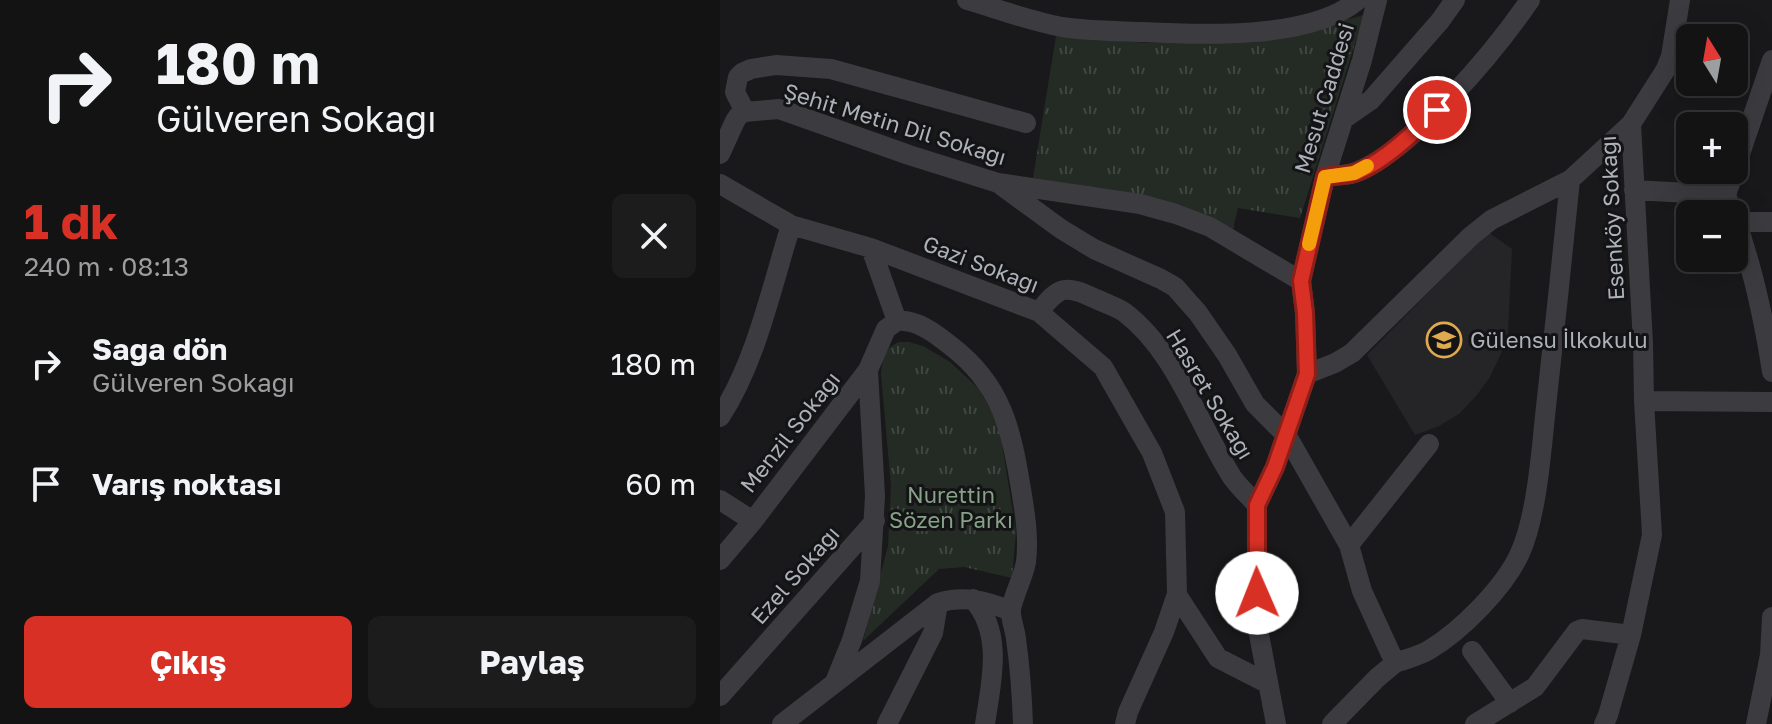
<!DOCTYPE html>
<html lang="tr">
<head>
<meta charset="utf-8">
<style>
	:root { --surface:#131314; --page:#1c1c1d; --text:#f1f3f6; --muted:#9d9ea0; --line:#323234; --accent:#d93025 }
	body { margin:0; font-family:"Golos Text",sans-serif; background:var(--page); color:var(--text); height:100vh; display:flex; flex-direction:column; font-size:30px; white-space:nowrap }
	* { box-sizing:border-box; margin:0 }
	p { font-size:26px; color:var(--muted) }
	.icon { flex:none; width:44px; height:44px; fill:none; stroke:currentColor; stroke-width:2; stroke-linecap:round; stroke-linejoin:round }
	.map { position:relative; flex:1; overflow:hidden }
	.details { display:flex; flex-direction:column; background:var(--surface); width:720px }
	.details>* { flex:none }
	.hud { background:#131314; color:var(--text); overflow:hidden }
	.needle { width:52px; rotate:349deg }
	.fabs { position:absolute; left:956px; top:24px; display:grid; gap:16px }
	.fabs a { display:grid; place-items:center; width:72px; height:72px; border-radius:12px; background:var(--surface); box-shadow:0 8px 32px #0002,0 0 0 2px var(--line); font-size:40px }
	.pin { position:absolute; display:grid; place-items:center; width:68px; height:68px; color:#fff; margin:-34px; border:4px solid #fff; border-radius:50%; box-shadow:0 2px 8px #0007 }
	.me { position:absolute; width:88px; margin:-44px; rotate:359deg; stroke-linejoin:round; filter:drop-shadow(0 0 6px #0008) }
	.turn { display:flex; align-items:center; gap:28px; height:168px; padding:0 24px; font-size:36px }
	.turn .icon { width:104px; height:104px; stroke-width:2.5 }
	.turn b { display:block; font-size:56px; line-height:68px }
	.round { display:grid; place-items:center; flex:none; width:84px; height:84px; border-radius:12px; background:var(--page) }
	.overview { display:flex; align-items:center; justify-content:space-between; height:136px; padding:0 24px }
	h1 { font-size:48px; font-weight:700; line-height:60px; color:var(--accent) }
	.button { display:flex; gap:16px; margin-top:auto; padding:16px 24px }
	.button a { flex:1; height:92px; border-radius:12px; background:var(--accent); color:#fff; font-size:32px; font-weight:700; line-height:92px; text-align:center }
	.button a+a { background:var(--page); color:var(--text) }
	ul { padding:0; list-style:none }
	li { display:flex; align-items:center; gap:24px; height:120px; padding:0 24px }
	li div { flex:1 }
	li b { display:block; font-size:30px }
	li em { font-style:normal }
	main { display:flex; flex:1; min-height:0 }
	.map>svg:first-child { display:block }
	.built { fill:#252528 }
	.park { fill:url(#park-tufts) }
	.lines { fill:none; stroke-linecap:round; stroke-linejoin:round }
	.minor { stroke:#3b3b40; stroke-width:20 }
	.route-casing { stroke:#8d1f18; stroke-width:20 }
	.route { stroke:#d93025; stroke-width:14 }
	.slow { stroke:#f59e0b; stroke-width:14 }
	.labels { text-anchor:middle; stroke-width:6; stroke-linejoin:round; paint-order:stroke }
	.street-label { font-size:22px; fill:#adb1b9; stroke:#141416 }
	.poi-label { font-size:22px; fill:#adb1b9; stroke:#141416; text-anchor:start }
	.park-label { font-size:22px; fill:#86a287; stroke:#141416 }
</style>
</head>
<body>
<main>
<section class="details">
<div class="hud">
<div class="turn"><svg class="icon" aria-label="right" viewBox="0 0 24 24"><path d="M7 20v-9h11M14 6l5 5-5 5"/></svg><div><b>180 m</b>Gülveren Sokağı</div></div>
</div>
<div class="overview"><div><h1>1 dk</h1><p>240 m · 08:13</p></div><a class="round"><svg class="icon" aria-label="close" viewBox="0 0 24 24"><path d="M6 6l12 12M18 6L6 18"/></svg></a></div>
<ul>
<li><svg class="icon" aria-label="right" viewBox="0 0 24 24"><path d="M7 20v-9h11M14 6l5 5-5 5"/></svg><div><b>Sağa dön</b><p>Gülveren Sokağı</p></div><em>180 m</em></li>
<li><svg class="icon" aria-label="arrive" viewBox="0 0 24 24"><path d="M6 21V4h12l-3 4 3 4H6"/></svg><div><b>Varış noktası</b></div><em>60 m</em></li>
</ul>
<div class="button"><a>Çıkış</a><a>Paylaş</a></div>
</section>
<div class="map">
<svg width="1052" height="724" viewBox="0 0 1052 724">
	<defs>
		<pattern id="park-tufts" width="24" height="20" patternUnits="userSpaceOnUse" patternTransform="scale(2)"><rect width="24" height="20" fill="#232b24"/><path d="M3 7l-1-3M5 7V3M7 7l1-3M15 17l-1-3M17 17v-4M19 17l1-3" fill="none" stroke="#404742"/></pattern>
	</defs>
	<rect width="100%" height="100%" fill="#19191b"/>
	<path class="built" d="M768,232L792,249L788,333L784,347L770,377L756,396L739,414L719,426L695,435L647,355Z"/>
	<path class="park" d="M644,15L580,218L518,208L513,229L461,205L313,178L336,36L426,43L546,41Z
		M179,342H189L203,346L230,362L259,389L279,425L296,532L292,578L244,567L219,569L143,641L168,546L171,486L161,374C163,358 163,349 179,342Z"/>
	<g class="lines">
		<path class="minor" d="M247,0C278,9 310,21 342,27C368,31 396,31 422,32C481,35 591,40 638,0
			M25,112L15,92L18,77L22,73L31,69L56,65L111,69L306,123
			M625,118L651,100L720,21L735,0
			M0,154L15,121L19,115L25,112L59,109L189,155L278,183L420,204L456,214L490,227L581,281
			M605,177C615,175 627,176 636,172C693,150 775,51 810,0
			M278,183L341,229L374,249L441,279L455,287L478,313L507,355L535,404L567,436L629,545L642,591L675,663L657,678L612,724
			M0,184L71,225L151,248L177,321C197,319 216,334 231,346C282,385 291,429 301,489C305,513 309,538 306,562C303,578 294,594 291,609C290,618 295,629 296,639C300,667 302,695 303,724
			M914,190L1006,195
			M1013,214L1006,195L1052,60
			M1014,216C1033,267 1044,319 1052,372
			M1016,222H1052
			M151,248L319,312L383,367L432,453L455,512L457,594L444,632L408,712L405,724
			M319,312C339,286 345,284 376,299C385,303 396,307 404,312C456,351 478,424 512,477C519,487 529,496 537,505
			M587,374L615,363L632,353L751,236L771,220L850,180L911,124
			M924,401L1052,402
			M0,417C36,362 51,289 71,225
			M0,500L33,521
			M629,545L709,444
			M0,560L33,521L148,370
			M457,595L498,658L547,683
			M253,599C284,634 271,683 265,724
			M752,651L790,703
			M675,663C686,659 699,656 709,650C741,631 785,587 800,553C816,518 821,456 825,416C834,337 842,259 850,180
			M115,682L132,640L150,581L155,496L148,370L166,329L177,321
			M0,696L155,521
			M62,724L218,603C244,595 266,601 291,611
			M167,724L213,633L218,603
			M556,724L537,624V505L555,467L587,374L585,313L581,281L605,177L642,60L657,0
			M755,724L815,687L857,631L862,629L911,635L932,535L924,401L923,343L911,124L946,69L951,56L960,0
			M884,724L888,715L911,635
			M1036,724L1050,655L1052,617"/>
	</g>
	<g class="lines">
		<g class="route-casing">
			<path id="route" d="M537,593V505L555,467L587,374L585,313L581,281L605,177C614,176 622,175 631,174C659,167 697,130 717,110"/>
		</g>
		<use href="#route" class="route"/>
		<path class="slow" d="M589,244L605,177L634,173L647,166"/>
	</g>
	<defs>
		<g id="school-ring" transform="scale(1.8)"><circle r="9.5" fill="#141416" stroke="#dfaa4d" stroke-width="1.5"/><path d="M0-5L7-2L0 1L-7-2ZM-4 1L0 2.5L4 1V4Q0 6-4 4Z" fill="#dfaa4d"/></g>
	</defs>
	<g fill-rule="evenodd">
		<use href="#school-ring" x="724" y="340"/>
	</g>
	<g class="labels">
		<g class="street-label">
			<text transform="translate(604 98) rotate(-73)" y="8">Mesut Caddesi</text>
			<text transform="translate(175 124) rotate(17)" y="8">Şehit Metin Dil Sokağı</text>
			<text transform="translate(892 218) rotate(-93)" y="8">Esenköy Sokağı</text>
			<text transform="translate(261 264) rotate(21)" y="8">Gazi Sokağı</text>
			<text transform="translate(490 394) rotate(59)" y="8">Hasret Sokağı</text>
			<text transform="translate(70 432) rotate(-52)" y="8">Menzil Sokağı</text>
			<text transform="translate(75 575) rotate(-49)" y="8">Ezel Sokağı</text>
		</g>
		<g class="poi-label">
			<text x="750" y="348">Gülensu İlkokulu</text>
		</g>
		<g class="park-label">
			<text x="231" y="503">Nurettin<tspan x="231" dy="25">Sözen Parkı</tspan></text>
		</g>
	</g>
</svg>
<div class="fabs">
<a><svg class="needle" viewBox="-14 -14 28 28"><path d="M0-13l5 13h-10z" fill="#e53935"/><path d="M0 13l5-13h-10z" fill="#9d9ea0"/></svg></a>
<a>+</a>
<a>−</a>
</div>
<div class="pin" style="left:717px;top:110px;background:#d93025"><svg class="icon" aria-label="arrive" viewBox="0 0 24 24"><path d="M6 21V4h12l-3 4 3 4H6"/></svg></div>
<svg class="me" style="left:537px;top:593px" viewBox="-20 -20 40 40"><circle r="19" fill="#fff"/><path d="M0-13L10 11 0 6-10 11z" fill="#d93025"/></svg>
</div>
</main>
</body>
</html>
